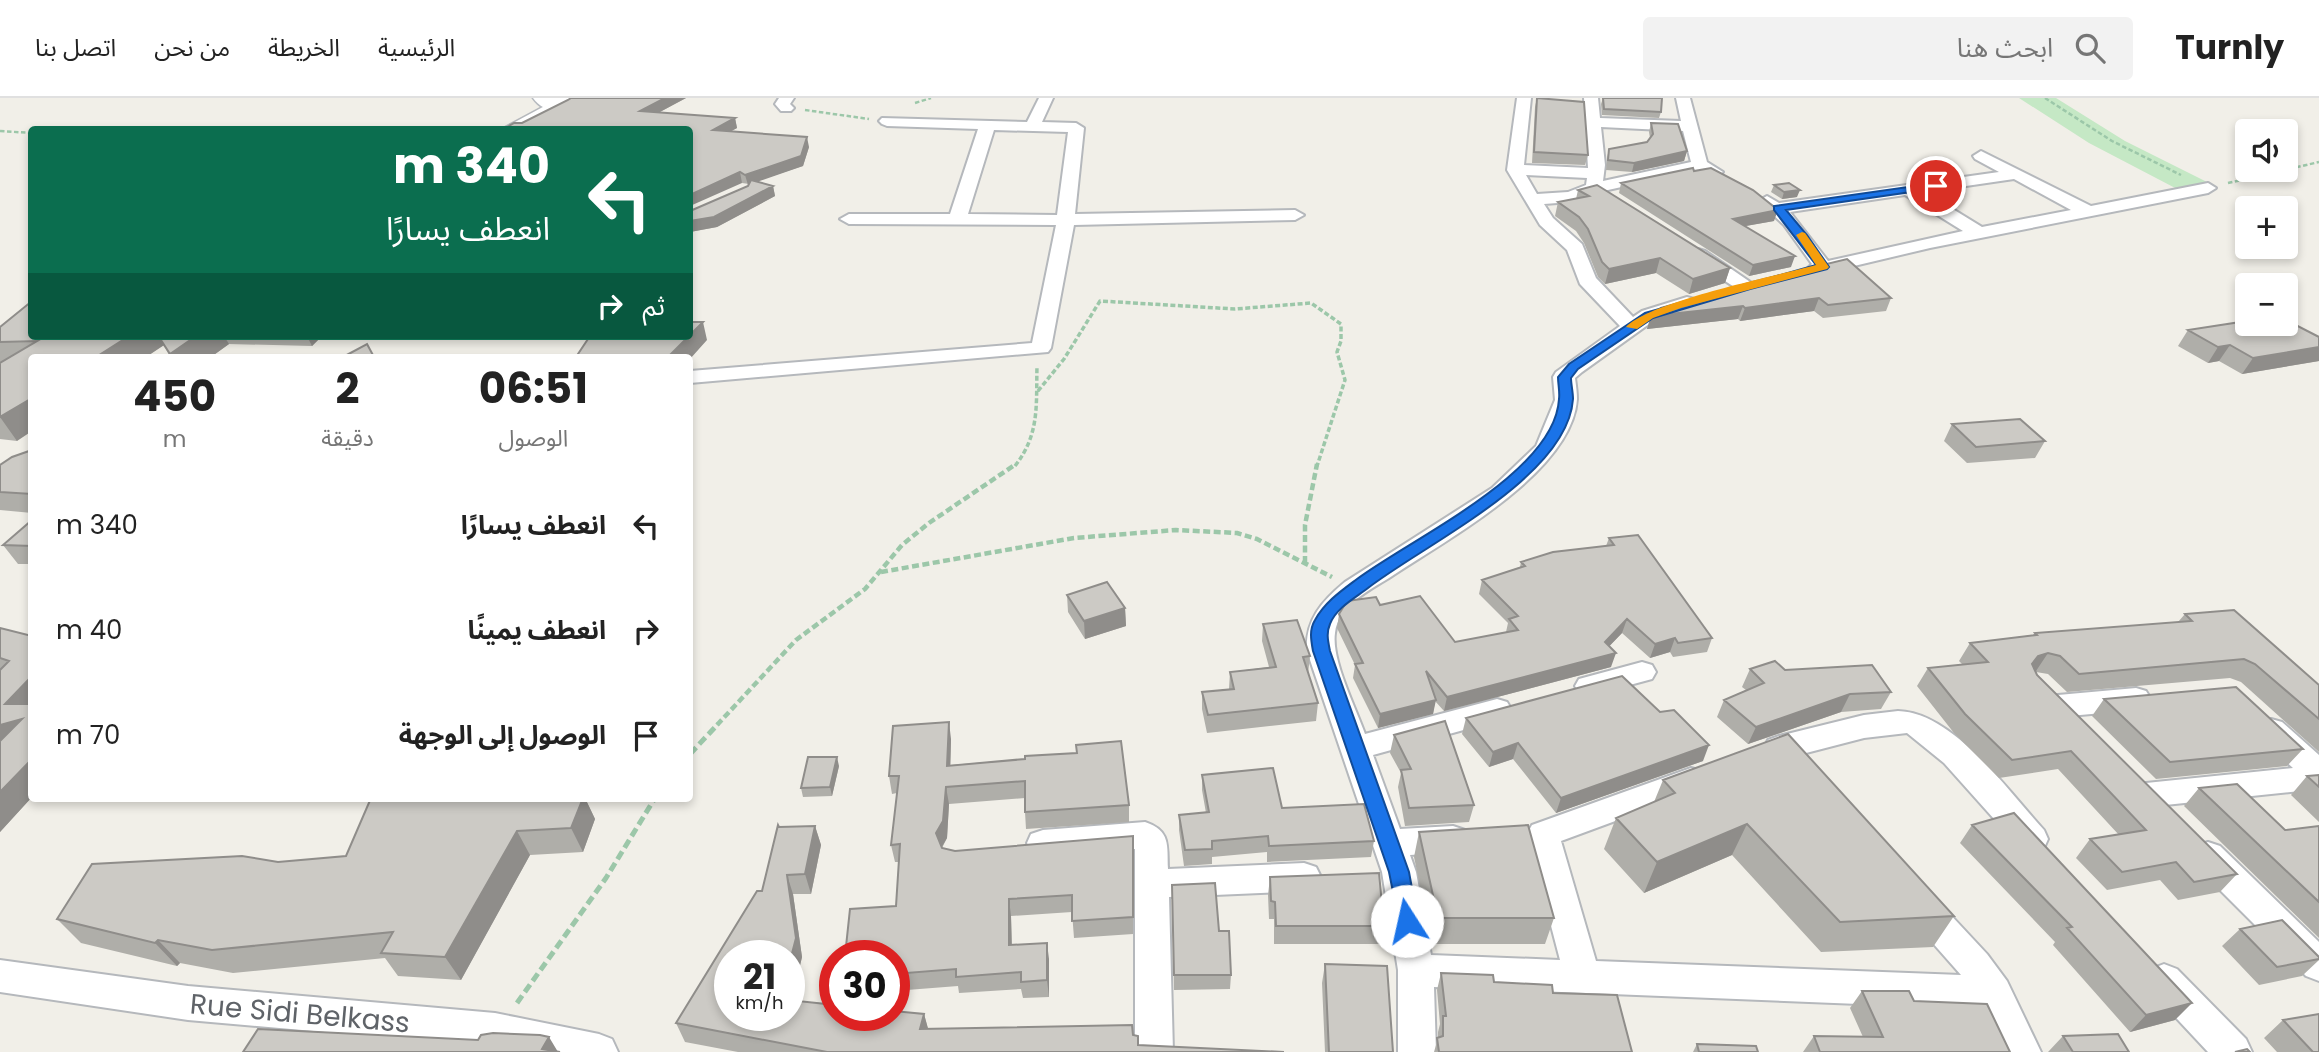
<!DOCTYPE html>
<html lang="ar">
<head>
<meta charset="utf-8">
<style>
	:root { --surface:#fff; --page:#f2f2f2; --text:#222; --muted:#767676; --line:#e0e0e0 }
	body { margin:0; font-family:Poppins,"Noto Sans Arabic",sans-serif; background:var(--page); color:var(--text); direction:rtl; height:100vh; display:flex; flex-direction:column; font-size:26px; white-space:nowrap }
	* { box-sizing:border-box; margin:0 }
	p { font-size:23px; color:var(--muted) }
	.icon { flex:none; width:38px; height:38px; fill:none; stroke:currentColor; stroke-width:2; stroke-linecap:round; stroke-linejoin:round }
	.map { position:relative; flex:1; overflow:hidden; direction:ltr }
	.side { position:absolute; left:28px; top:256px; width:665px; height:448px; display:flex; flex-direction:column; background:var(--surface); border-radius:7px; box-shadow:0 4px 10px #0003; direction:rtl }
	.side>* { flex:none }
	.hud { position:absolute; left:28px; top:28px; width:665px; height:214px; border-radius:7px; box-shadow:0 4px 10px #0003; direction:rtl; background:#0b6e4f; color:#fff; overflow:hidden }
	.buttons { position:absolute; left:2235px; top:21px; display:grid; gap:14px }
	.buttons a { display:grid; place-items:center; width:63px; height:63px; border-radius:7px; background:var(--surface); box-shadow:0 4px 10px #0003; font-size:35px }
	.speed { position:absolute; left:714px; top:842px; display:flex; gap:14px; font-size:35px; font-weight:700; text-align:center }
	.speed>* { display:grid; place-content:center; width:91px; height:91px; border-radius:50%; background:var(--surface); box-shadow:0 4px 10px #0003; line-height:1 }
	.speed small { font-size:18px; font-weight:400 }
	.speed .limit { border:10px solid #d22; background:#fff; color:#111 }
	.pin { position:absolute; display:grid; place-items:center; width:60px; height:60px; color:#fff; margin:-30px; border:4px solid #fff; border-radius:50%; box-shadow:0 2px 7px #0007 }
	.me { position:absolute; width:77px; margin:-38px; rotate:350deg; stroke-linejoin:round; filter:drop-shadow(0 0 5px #0008) }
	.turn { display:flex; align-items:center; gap:24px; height:147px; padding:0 28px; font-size:32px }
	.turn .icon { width:91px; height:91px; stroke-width:2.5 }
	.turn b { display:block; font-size:49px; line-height:60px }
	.then { display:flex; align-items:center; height:66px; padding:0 28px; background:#0003; gap:14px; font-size:26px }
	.eta { display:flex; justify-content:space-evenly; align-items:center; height:119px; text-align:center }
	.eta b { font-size:42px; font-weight:700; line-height:49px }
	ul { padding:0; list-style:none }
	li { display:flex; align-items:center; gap:21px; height:105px; padding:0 28px }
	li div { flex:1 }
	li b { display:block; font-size:26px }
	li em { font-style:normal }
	header { display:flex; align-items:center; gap:42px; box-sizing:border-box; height:98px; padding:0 35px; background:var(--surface); border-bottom:2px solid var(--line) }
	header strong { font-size:33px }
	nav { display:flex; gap:38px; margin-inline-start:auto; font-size:24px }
	.search { width:490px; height:63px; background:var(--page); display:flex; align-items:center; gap:18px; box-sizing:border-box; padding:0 24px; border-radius:7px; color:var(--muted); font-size:26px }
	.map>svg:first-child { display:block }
	.green { fill:#c5e8c5 }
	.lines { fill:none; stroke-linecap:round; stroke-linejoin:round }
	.minor-casing { stroke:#b5b8bc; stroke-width:4 }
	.tertiary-casing { stroke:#b5b8bc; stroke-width:3 }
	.secondary-casing { stroke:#b6babf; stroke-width:3 }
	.path-far3 { stroke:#9cc7a9; stroke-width:2.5; stroke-dasharray:4.5 2.5; stroke-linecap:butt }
	.path-far2 { stroke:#9cc7a9; stroke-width:3.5; stroke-dasharray:5 2.5; stroke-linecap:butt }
	.path-far1 { stroke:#9cc7a9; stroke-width:4.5; stroke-dasharray:7 3.5; stroke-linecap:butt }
	.path { stroke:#9cc7a9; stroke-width:5; stroke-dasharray:9 4.5; stroke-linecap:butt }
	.minor { fill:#fff; fill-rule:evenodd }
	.tertiary { fill:#fff; fill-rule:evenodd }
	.secondary { fill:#fff; fill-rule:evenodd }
	.wall { fill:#afaea9 }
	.shaded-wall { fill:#8f8d8a }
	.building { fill:#cccac5; stroke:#8f8d8a; stroke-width:2 }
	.route { fill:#1a73e8; stroke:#114b97; stroke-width:2 }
	.slow { fill:#f59e0b }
	.labels { text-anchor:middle; stroke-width:5; stroke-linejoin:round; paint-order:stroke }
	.near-street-label { font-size:28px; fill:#5f6368; stroke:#fff }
</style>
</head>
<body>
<header>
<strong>Turnly</strong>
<div class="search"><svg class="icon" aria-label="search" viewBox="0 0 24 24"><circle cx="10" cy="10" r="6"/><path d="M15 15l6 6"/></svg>ابحث هنا</div>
<nav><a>الرئيسية</a><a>الخريطة</a><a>من نحن</a><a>اتصل بنا</a></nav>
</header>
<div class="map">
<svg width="2319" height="954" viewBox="0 0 2319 954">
	<rect width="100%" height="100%" fill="#f1efe8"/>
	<path class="green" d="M2019,0H2056L2125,43L2215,88L2179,92L2089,45Z"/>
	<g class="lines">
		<g class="minor-casing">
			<path id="minor" d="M779,0H794L790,6L794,10L791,13H781L775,6Z
				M1039,0H1053L1042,24L1076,25L1084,30L1075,116L1295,112L1304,117L1295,122L1074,127L1051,250L1048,254L690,285V273L1032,245L1056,127L849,126L840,121L849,116H950L978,31L887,28L882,26L879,23L882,20L1027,24ZM994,32L1068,34L1057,117L968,116Z
				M1517,0H1531L1524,67L1588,70L1584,0H1598L1600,20L1681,23L1676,0H1690L1707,64L1723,74L1715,79L1698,72L1599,94L1571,104L1544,106L1553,120L1582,146L1596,180L1633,219L1642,213L1687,199L1694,201L1697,205L1694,209L1656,221L1582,274L1575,280C1576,287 1577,295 1577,301C1572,375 1444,443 1389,480C1368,493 1338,508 1335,535C1331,562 1356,610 1365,636L1497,601L1507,604L1512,612L1507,620L1373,657L1400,731L1453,728L1465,732L1469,741L1465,750L1453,754L1410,757L1416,774L1431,857L1560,862L1527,736L1532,727L1691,670L1702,673L1707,682L1702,691L1561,743L1596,863L1961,877L1908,817L1903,807L1908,797L1920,792L1932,797L1987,856L2007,883L2041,954H2003L1983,911L1434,889L1436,954H1398V872L1382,774L1307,553C1305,522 1322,503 1345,484L1492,390L1536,348L1555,302L1553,279L1556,274L1620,228L1580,186L1567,152L1540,127L1507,72ZM1601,29L1683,33L1691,64L1603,83L1605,67ZM1526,77L1587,80L1586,87L1568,94L1537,96Z
				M1981,53L2091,108L2208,85L2216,90L2208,95L1930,150L1816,177L1807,171L1812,166L1784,127L1758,103L1767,98L1779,105L1999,74L1975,61L1973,58ZM2014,81L2071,112L1982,129L1925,94ZM1905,97L1963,133L1828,163L1790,114Z
				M1698,151L1705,153L1756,188L1746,194L1739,192L1691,161L1689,157Z
				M1642,564L1652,567L1656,574L1652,581L1589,598L1579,595L1575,588L1579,581Z
				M2136,590L2146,593L2151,601L2146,609L2136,612L2058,619L2048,616L2043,608L2048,600L2058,597Z
				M1898,613C1953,614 2008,693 2044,732L2048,741L2044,750L2032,754L2020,750L1944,665L1907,635L1864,640L1779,662L1768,658L1764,650L1768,642L1779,638L1864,617Z
				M2271,621L2282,624L2319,657V691L2146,709L2135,706L2130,697L2135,688L2146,685L2293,670L2260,640L2256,632L2260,624Z
				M1145,724C1171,733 1167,747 1168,771L1304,765L1316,769L1321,779L1316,789L1304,793L1169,799L1173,954H1135V751L1043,758L1031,754L1027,745L1031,736L1043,732Z
				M2208,744L2220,748L2319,844V883L2306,878L2196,768L2191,758L2196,748Z
				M0,862L188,888L495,915L599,936L612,941L618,954H517L495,949L188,922L0,894Z
				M2164,866L2177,871L2246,941L2252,954H2208L2151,893L2146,882L2151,871Z"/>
		</g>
		<g class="tertiary-casing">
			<path id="tertiary" d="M554,3L560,4L563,8L560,12L524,32H500Z"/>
		</g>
		<g class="secondary-casing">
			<path id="secondary" d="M533,0H581C568,17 545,17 533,0Z"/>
		</g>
		<path class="path-far3" d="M2045,0L2112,43L2181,77
			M915,5L931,0
			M805,12L869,21
			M0,33L32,35
			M2228,85L2319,64"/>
		<path class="path-far2" d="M1038,293L1064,261L1100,203L1235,211L1311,205L1341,226V243L1337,254L1345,282L1317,368
			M1015,368C1040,336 1036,307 1037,268"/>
		<path class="path-far1" d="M1305,465V427L1317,366
			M881,474L1074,440L1176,432L1237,435L1257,441L1332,479
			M717,627L796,542L865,491L902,447L929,425L1016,366"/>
		<path class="path" d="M690,656L718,626
			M517,905L606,780L655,700"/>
		<use href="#minor" class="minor"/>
		<use href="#tertiary" class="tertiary"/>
		<use href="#secondary" class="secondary"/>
	</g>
	<path class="wall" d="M571,0H686L658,15L735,20L737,30L731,33L809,49L803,68L757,83L773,88L775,98L717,129L690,134V113L748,88L749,86L742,85L690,32L522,25L568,2Z
		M1537,0L1588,57L1585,67L1532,65L1535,9Z
		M1603,0L1661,14L1659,20L1602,17L1601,6Z
		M1651,25L1687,53L1684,63L1632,74L1606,72L1607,60L1609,51L1647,44L1650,40L1649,34Z
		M1694,73L1774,123L1745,128L1791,169L1749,178L1619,95L1621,85Z
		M1774,87L1797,99L1782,101L1771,94Z
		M1578,92L1730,170L1725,185L1689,196L1656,175L1605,186L1598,179L1584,145L1576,133L1555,118L1558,104L1576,101Z
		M1756,183L1891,200L1886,213L1823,220L1814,213L1740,223L1738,221L1647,231L1651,218Z
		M0,229L32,238H322L312,248L229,246L211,259H170L164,247L146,259H32L17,343L0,341Z
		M2261,230L2319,239V263L2242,276L2219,263L2208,265L2178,248L2188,232Z
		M1952,326L2045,343L2035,360L1967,365L1944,343Z
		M32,352V415L0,412V367Z
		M32,422V466H18L3,447Z
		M1609,440L1712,540L1707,554L1673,559L1670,554L1650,560L1622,535L1609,548L1611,569L1444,613L1435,603L1433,616L1378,630L1353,580L1355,567L1337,530L1339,516L1380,507L1455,544L1506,534L1508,525L1479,496L1482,482L1520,469L1521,464L1606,448Z
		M1067,497L1125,510L1126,528L1085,541L1068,514Z
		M2185,516L2319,587V654L2241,584L2230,580L2067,594L2048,576L2036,574L2037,577L2237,776L2220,794L2178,802L2160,782L2107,792L2076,760L2090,741L2119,737L2058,671L1999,680L1954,635L1917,588L1928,570L1963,567L1959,563L1970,545L2033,537L2035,535L2178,524Z
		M1263,526L1310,558L1308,576L1318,605L1316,623L1207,635L1202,611V594L1229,591L1230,574L1269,569L1262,543Z
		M0,530L32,538V699L0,734Z
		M1750,571L1785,572L1891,594L1881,611L1841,614L1748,646L1717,619L1724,602L1746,592L1742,589Z
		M2104,601L2303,651L2287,668L2156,681L2092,618Z
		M1466,620L1703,663L1556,715L1513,661L1489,669L1462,636Z
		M1394,637L1474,707L1469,724L1405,728L1398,689L1401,675L1390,655Z
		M951,641L950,667L1025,661L1129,707V724L1026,731L1025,714V700L949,706L947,740L942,750L955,753L1133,755V836L1074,840L1072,814L1011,818L1012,847L1049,861V899L1023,900L1021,891L959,895L958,888L894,893L896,808L899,764H895L891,747L897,695L892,696L889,678Z
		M839,668L832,698L803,699L801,690Z
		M1202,677L1282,710L1374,743L1371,759L1267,764V754L1212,759V766L1184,768L1179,732V717L1206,715L1202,692Z
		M2319,677V724L2291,697L2307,678Z
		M1663,682L1954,818L1933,849L1821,854L1732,757L1644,795L1604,751L1616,720L1654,704Z
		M2199,690L2285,732L2319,728V840L2184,708Z
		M371,700H585L595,721L583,754L530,757L461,882L398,878L385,860L233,875L180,865L177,868L81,845L57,821L278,764L346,758Z
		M1972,727L2175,922L2130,934L2053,847L2055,844L1960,745Z
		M815,728L821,747L811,796H793L802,859L792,901H789V858L730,917L924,916L928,931L1133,937L1138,947L1283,954H738L685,944L676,925L762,793L779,729Z
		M1419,734L1554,820L1545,846H1432L1414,759Z
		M1270,779L1384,828L1380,846H1274V821H1269L1268,797Z
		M1172,787L1219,833L1231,877L1230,891L1174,892Z
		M2240,831L2319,859V862L2302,878L2259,887L2222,848Z
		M1325,866L1393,954H1325L1322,885Z
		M1441,875L1553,895L1632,954H1434L1438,940V934L1440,926L1437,892Z
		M1862,893L1914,903L2010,954H1803L1814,938L1863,939L1850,910Z
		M2283,922L2319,954H2277L2264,940Z
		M2063,938L2129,954H2048Z
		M1697,946L1758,954H1693Z"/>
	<path class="shaded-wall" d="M665,0H686L643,23L640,13Z
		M735,20L737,30L715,42L713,32Z
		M807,39L809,49L803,68L748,87L745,77Z
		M1687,53L1684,63L1632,74L1634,65Z
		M740,74L742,85L690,108V97Z
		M773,88L775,98L717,129L690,134V123Z
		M1800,92L1797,99L1782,101L1784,94Z
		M1778,112L1774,123L1729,131L1733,121Z
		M1795,158L1791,169L1749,178L1753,167Z
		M1660,160L1656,175L1605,186L1609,171Z
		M1730,170L1725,185L1689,196L1693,181Z
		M1819,200L1814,213L1740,223L1745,210Z
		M1743,208L1738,221L1647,231L1651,218Z
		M703,224L707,242L690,261V259H668Z
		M129,238H178L159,239L164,247L146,259H96Z
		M196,238H224L229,246L211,259H172L170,256Z
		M307,238H322L312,248Z
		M2230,247L2219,263L2208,265L2218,249Z
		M2319,249V263L2242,276L2253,260Z
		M32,300V333L17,343L0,319Z
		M1125,510L1126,528L1085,541L1084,523Z
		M1627,521L1622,535L1600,558L1605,544Z
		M1675,540L1670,554L1650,560L1655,546Z
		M1616,555L1611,569L1444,613L1447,599Z
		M2048,555L2036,573L2026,576L2038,558Z
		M32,578V615L0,652V627L5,606Z
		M1850,596L1841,614L1748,646L1756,629Z
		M1436,602L1433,616L1378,630L1380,616Z
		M949,624L951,641L950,685L947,668Z
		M1518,645L1513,661L1489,669L1493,654Z
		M1709,647L1703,663L1556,715L1561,700Z
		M837,659L839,668L832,698L830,689Z
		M32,661V699L0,734V694Z
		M946,689L949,706L947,740L940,752L936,735Z
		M583,700H585L595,721L583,754L571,730Z
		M1747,726L1732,757L1644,795L1657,764Z
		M815,728L821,747L811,796L805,776Z
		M517,733L530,757L461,882L445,859Z
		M787,777L793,796L802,859L792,901L789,893Z
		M1009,801L1011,818L1012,864L1009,847Z
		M158,842L180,865L177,868L155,845Z
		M1047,845L1049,861V899L1047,882Z
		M2192,905L2175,922L2130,934L2146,917Z
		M924,916L929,934L920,931Z
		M549,939L558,954L542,951Z"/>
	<path class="building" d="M571,0H665L640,13L735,20L713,32L807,39L801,58L745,77L740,74L690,97V32H502L514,25H522L568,2Z
		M1537,0L1584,4L1588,57L1534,54Z
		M1603,0H1662L1661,14L1604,11Z
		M1651,25L1678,26L1687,53L1634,65L1608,62L1609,51L1647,44L1653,36Z
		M1693,70L1694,73L1711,70L1753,92L1778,112L1733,121L1795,158L1753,167L1621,85Z
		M751,82L773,88L714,119L690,123V113L748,88Z
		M1789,85L1800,92L1784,94L1774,87Z
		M1597,87L1730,170L1693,181L1660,160L1609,171L1602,164L1588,131L1579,119L1558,104L1589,98L1578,92Z
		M1847,161L1891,200L1828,207L1819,200L1745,210L1743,208L1651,218L1661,210L1756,183Z
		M32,203V238H129L96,259H32V300L0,319V265L37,243L0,244V229Z
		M2247,223V226H2254L2261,230L2292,225L2319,239V249L2253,260L2230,247L2218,249L2188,232Z
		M690,224H703L690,237Z
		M172,238H196L170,256L159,239Z
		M590,238H689L668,259H576Z
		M367,246L374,259H343Z
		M2020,321L2045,343L1976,349L1952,326Z
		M32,352V396L0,394V367L12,359Z
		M32,422V448L3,447Z
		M1638,437L1712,540L1678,545L1675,540L1655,546L1627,521L1605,544L1616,555L1447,599L1426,573L1436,602L1380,616L1355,566L1363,565L1339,516L1347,503L1376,499L1380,507L1420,498L1455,544L1518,532L1509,521L1518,518L1482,482L1525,468L1521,464L1553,454L1614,447L1609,440Z
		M1107,484L1125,510L1084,523L1067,497Z
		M2234,512L2319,587V621L2255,566L2244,561L2079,576L2060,558L2048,555L2038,558L2032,566L2037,577L2237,776L2194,784L2176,764L2122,774L2090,741L2146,732L2071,653L2012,662L1965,616L1928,570L1988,564L1970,545L2037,537L2035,535L2192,523L2185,516Z
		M1297,522L1310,558L1303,559L1318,605L1208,617L1202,594L1234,591L1230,574L1276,569L1263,526Z
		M0,530L32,538V578L5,606H32V661L0,694V643L22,621L0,627V572L9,563L0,560Z
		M1775,563L1785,572L1872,567L1891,594L1850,596L1756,629L1724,602L1764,585L1750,571Z
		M1622,578L1660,614L1674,612L1709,647L1561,700L1518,645L1493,654L1466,620Z
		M2236,589L2303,651L2170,664L2104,601Z
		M1445,623L1474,707L1409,710L1401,672L1411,671L1394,637Z
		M949,624L947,668L1025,661V658L1077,655L1076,647L1121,643L1129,707L1025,714V683L946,689L943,723L936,735L942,750L955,753L1133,738V819L1072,823V797L1009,801V847L1047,845V882L1021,884V874L956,879V871L894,876V858H845L850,811L896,808L900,746L891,747L899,678H889L893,628Z
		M1788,636L1954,818L1840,824L1747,726L1657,764L1616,720L1675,695L1663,682Z
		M808,659H837L830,689L801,690Z
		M1273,670L1282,710L1364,706L1374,743L1269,748L1268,738L1212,743V751L1185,752L1179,717L1209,714L1202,677Z
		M2319,677V689L2307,678Z
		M2237,686L2285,732L2319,728V804L2199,690Z
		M371,700H583L571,730L517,733L445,859L381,855L393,834L212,852L158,842L155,845L57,821L92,766L242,758L278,764L346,758Z
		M2014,715L2192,905L2146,917L2067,830L2072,829L1972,727Z
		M778,727L779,729L815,728L805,776L787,777L796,840L789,867V858H730V917H789V902L835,907V917H894V913L924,916L920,931L1132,927L1133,937L1138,938V947L1284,954H827L676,925L757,793H762Z
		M1528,727L1554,820H1438L1419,734Z
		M1379,775L1384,828H1276L1275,804L1271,803L1270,779Z
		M1215,785L1219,833H1229L1231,877H1174L1172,787Z
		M2282,822L2319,859V861L2277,869L2240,831Z
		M1325,866L1387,868L1393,954H1329Z
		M1441,875L1493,877L1494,884L1552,887L1553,895L1617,897L1632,954H1439L1437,940L1443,938V918H1446Z
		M1862,893H1909L1914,903L1987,906L2010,954H1820L1814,938L1883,939Z
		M2319,916V954H2313L2283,922Z
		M258,931L478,942L481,937L493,935L540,937L549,939L542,951L560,954H243Z
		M2118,936L2129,954H2073L2063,938Z
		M1697,946L1756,948L1758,954H1699Z
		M2247,951L2250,954H2235Z"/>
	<path class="route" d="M1936,85L1941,88L1939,90L1786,112L1807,137L1829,169L1827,171L1750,191L1653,220L1578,271L1571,280C1571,286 1573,294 1573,301C1568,379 1425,446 1368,490C1355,500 1336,510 1330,526C1326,535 1328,543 1330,553L1409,774L1418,823L1415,829L1407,832L1400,829L1389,774L1313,553C1311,542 1309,532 1315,522C1325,504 1341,493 1357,481C1412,440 1555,375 1559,301C1560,294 1558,286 1558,279L1569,266L1645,215L1816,167L1774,112V108Z"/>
	<path class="slow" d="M1802,134L1805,135L1829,169L1827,171L1681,210L1653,220L1637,231L1626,229C1651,203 1776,178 1816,167L1796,137Z"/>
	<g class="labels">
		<g class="near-street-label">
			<text transform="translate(300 915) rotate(5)" y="10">Rue Sidi Belkass</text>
		</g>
	</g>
</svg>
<div class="buttons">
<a><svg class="icon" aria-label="sound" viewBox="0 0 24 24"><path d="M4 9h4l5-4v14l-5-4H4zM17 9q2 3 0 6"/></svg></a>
<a>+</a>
<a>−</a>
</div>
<div class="speed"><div>21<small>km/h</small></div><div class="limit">30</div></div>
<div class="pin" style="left:1936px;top:88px;background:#d93025"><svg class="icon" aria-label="arrive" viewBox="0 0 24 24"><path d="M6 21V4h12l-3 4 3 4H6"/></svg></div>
<svg class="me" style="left:1407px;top:823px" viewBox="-20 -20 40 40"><circle r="19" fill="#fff"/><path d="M0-13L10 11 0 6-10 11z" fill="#1a73e8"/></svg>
<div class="hud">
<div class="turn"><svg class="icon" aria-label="left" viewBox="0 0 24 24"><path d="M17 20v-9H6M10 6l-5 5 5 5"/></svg><div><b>340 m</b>انعطف يسارًا</div></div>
<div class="then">ثم<svg class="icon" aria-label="right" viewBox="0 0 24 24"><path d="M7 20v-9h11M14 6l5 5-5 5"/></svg></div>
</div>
<section class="side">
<div class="eta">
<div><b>06:51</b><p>الوصول</p></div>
<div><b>2</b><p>دقيقة</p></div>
<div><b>450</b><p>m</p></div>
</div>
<ul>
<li><svg class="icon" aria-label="left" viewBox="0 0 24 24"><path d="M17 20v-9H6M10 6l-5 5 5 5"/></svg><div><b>انعطف يسارًا</b></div><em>340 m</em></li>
<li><svg class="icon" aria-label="right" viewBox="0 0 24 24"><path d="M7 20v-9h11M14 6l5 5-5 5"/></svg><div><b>انعطف يمينًا</b></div><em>40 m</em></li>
<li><svg class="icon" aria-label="arrive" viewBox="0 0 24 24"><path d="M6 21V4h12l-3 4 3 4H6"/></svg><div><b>الوصول إلى الوجهة</b></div><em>70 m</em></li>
</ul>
</section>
</div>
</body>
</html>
